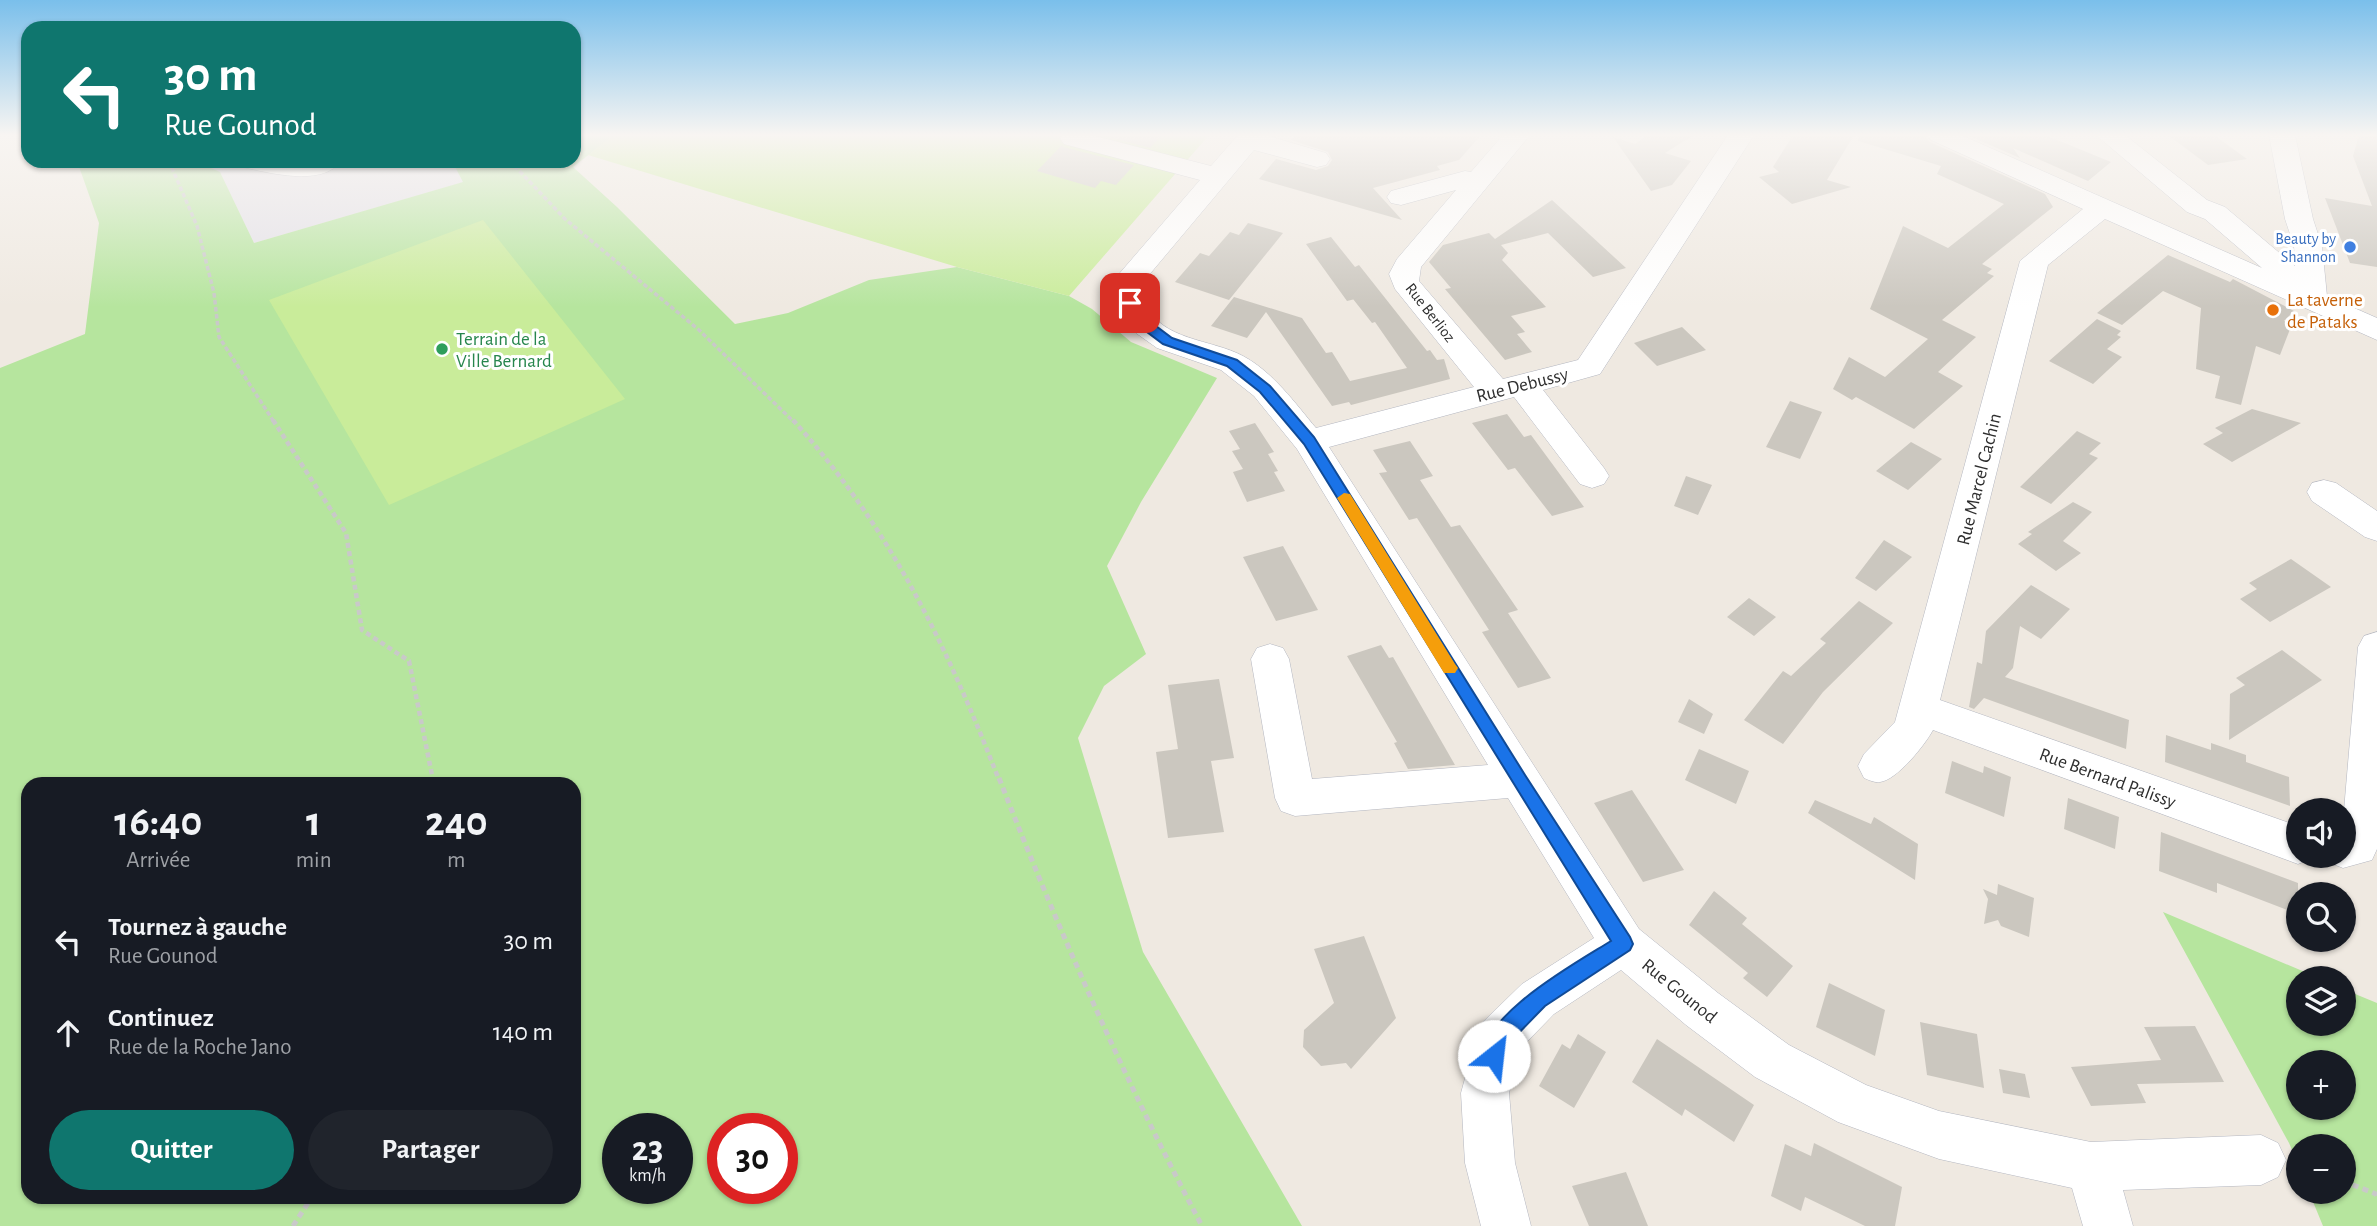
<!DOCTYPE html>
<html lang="fr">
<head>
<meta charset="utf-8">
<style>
	:root { --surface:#171b24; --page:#20242c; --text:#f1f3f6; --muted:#9ea1a6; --accent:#0f766e }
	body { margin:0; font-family:"Alegreya Sans",sans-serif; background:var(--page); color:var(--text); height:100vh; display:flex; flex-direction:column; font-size:26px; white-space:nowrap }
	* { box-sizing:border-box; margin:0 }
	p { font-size:23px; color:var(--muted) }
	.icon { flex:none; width:38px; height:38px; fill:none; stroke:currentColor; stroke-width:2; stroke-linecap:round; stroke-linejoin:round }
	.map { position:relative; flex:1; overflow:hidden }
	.drawer { position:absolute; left:21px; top:777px; width:560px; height:427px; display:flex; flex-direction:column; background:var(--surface); border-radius:21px; box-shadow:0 2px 5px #0004 }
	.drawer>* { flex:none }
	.guide { position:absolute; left:21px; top:21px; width:560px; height:147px; border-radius:21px; box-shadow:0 2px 5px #0004; background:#0f766e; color:#fff; overflow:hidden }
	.fabs { position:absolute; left:2286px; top:798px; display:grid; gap:14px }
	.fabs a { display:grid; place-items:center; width:70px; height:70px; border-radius:50%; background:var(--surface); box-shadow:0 2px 5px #0004; font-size:35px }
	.speed { position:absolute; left:602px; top:1113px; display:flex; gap:14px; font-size:35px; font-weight:700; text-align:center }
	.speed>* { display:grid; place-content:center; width:91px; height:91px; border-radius:50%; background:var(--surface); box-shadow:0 2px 5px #0004; line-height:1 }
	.speed small { font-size:18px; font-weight:400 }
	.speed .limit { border:10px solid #d22; background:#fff; color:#111 }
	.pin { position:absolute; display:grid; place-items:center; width:60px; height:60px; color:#fff; margin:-30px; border-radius:14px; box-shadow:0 4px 10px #0006 }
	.me { position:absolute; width:77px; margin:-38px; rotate:29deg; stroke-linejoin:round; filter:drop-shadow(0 0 5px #0008) }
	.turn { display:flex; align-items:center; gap:24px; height:147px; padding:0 28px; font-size:32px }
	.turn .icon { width:91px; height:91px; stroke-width:2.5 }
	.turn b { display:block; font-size:49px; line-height:60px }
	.eta { display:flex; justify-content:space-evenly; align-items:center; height:119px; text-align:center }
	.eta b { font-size:42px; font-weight:700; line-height:49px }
	.button { display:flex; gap:14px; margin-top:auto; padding:14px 28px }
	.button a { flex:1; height:80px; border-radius:42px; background:var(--accent); color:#fff; font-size:28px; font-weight:700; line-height:80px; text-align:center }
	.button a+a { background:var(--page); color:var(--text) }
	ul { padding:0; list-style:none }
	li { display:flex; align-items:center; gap:21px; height:91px; padding:0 28px }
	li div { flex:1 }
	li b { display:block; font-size:26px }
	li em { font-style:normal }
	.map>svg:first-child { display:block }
	.industrial { fill:#e3e1e8 }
	.green { fill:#b6e59e; fill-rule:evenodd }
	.pitch { fill:#c9ec9a }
	.building { fill:#cbc7bf }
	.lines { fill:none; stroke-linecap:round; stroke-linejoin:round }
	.minor-casing { stroke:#b4b7c1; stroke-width:1 }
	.path-far2 { stroke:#c9c9c9; stroke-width:3.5; stroke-dasharray:4.5 2.5; stroke-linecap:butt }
	.path-far1 { stroke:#c9c9c9; stroke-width:4.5; stroke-dasharray:5 3.5; stroke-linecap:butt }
	.path { stroke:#c9c9c9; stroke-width:5; stroke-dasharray:6 4.5; stroke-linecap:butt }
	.minor { fill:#fff; fill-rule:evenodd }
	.route { fill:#1a73e8; stroke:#114b97; stroke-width:2 }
	.slow { fill:#f59e0b }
	.shop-dot { fill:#3f7fe0; stroke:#fff; stroke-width:2.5 }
	.food-dot { fill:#e8710a; stroke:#fff; stroke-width:2.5 }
	.leisure-dot { fill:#2e9e5b; stroke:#fff; stroke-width:2.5 }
	.labels { text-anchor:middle; stroke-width:6; stroke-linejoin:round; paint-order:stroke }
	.far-shop-label { font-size:16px; fill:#366cbe; stroke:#fff; text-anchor:end }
	.far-street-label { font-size:16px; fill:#2e2e2e; stroke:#fff }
	.food-label { font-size:19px; fill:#c56008; stroke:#fff; text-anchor:start }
	.leisure-label { font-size:19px; fill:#27864d; stroke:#fff; text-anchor:start }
	.street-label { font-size:19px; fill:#2e2e2e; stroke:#fff }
</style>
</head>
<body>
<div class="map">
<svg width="2377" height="1226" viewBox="0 0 2377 1226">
	<rect width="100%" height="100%" fill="#efe9e1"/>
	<path class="industrial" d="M195,161H452L464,182L254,243L220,173Z"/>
	<path class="green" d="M574,135H614L573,167L617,207L735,324L788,313L869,280L957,267L1069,296L1092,309L1131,342L1217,378L1141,502L1107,566L1146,654L1104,686L1078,738L1143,952L1302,1226H0V368L85,334L99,223L77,161H195L220,172L254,243L463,182L452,161H574ZM28,784H574V1197H28ZM618,1129H677V1188H618ZM723,1129H782V1188H723Z
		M2163,912L2319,978H2298V1024H2343V989L2377,1003V1226H2323L2309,1192H2343V1146H2298V1164L2289,1143ZM2343,1062V1108H2298V1062Z"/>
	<path class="pitch" d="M614,135H1209L1069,296L957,267L588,155Z
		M483,220L625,399L389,505L269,300Z"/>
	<path class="building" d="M1101,135H1162L1150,148Z
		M1296,135H1481L1459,160L1437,166L1440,170L1373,188L1402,220L1259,179L1276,159L1316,170L1328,166L1332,160L1328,152L1291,140Z
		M1647,135H1694L1665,153L1691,161L1672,185L1651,191L1613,137L1635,144Z
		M1793,135H1854L1827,180L1851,187L1792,204L1759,177L1779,172L1773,167Z
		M1859,135H1924L1930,142L2045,194L2053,207L1982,264L1992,269L1987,273L1994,276L1942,320L1976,337L1938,372L1963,386L1914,429L1856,397L1852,400L1833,389L1849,357L1885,377L1928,339L1870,309L1903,226L1948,248L2004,204L1937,174L1941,166L1858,141Z
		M1967,135H2045L2111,162L2088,181L2013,148L2020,158Z
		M2168,135H2214L2247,159L2208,165Z
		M2359,135H2377V267L2350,263L2325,198L2372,206L2353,156Z
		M1062,145L1063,147L1134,165L1116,185L1101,181L1095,188L1037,171Z
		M1552,200L1626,268L1593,277L1548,233L1501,245L1508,253L1502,260L1546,307L1511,316L1525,332L1517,334L1532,352L1505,360L1445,289L1451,288L1429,262L1443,245L1489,233L1495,239Z
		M1248,223L1283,233L1229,300L1175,282L1200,253L1209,256L1230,232L1239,235Z
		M1331,237L1355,267L1359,265L1427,351L1430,350L1437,360L1444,359L1450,379L1351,405L1349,402L1332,406L1266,312L1247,338L1211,326L1234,297L1302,318L1326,353L1332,352L1350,381L1407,368L1375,322L1372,323L1353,299L1359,298L1347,301L1306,244Z
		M2168,255L2230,282L2233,279L2294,311L2284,321L2292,324L2280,355L2256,346L2241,405L2215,398L2220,376L2196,369L2201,308L2163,291L2122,325L2097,313Z
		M2097,319L2121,331L2117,335L2121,337L2107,349L2122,357L2093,384L2049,361Z
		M1682,327L1706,350L1657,366L1634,343Z
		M1790,401L1822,412L1800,459L1766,447Z
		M2252,409L2301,423L2232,462L2203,444L2223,433L2215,428Z
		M1507,414L1524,437L1531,435L1584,507L1552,516L1515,468L1508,470L1472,423Z
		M1255,423L1274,452L1268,454L1278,471L1274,472L1285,491L1247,502L1233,472L1243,469L1232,451L1240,449L1229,431Z
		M2077,431L2101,443L2089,454L2098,458L2051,504L2020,487Z
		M1410,441L1433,476L1420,480L1451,527L1460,525L1518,610L1508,613L1551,678L1518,688L1482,632L1489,630L1417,518L1409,520L1379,473L1387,472L1373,450Z
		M1911,442L1942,459L1908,490L1876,471Z
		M1686,476L1712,485L1698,515L1674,506Z
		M2073,502L2092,512L2063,541L2081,553L2056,571L2018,544L2032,534L2028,532Z
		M1884,540L1912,557L1876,591L1855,578Z
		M1283,546L1318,610L1276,621L1243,557Z
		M2291,559L2331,587L2270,622L2240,599L2257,589L2249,583Z
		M2031,585L2070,609L2041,639L2020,626L2013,668L2005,677L2129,720L2126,749L1984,698L1974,709L1969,707L1977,662L1982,664L1986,631Z
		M1749,598L1776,617L1754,636L1727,617Z
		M1859,601L1893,623L1823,692L1783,744L1744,720L1783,671L1791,676L1826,643L1820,639Z
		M1381,645L1389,658L1393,657L1455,765L1408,769L1394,743L1397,742L1347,656Z
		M2282,650L2322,680L2229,740L2230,694L2245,685L2236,678Z
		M1219,679L1234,758L1211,761L1224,832L1168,838L1156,752L1178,749L1168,685Z
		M1689,699L1713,714L1704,734L1678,722Z
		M2166,735L2211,750V743L2246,755V762L2289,777L2290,806L2165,762Z
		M1699,749L1749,771L1736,804L1685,780Z
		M1952,761L1983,773L1984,766L2011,777L2004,817L1945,793Z
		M1632,790L1684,870L1643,882L1594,803Z
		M2068,798L2119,817L2115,849L2064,829Z
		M1815,800L1871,824L1874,817L1918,844L1915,880L1808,813Z
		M2161,832L2298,883V914L2217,883V893L2159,871Z
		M1998,884L2034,898L2029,937L2001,926L1998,920L1984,924L1988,899L1983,889L1997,895Z
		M1714,891L1747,918L1742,924L1793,966L1767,997L1743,978L1748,973L1689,925Z
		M1364,936L1396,1018L1351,1069L1346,1063L1321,1066L1303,1047L1304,1030L1334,1003L1314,949Z
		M1829,983L1885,1010L1875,1056L1816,1027Z
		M1920,1022L1977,1034L1984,1088L1927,1075Z
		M2195,1026L2224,1082L2137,1084L2146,1103L2091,1106L2071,1067L2161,1060L2144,1027Z
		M1578,1034L1606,1052L1574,1108L1539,1086L1562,1044L1570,1049Z
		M1657,1039L1754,1105L1734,1142L1685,1109L1682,1116L1632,1082Z
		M1999,1069L2025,1074L2030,1098L2003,1093Z
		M1814,1143L1902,1187L1895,1226H1865L1805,1197L1801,1211L1771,1196L1785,1144L1811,1156Z
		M1626,1172L1648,1226H1589L1572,1186Z"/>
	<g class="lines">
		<g class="minor-casing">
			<path id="minor" d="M1062,135H1091L1211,166L1238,135H1265L1326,153L1330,159L1326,165L1317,167L1254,150L1144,281C1144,287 1143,297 1145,303C1161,341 1212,339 1243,356C1273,372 1295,403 1316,428L1474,387L1395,289L1389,274L1397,259L1456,190L1401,205L1391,203L1387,197L1391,191L1465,171L1471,172L1503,135H1530L1421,267L1419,281L1503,379L1578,360L1728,135H1754L1600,374L1543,390L1604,468L1609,476L1604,484L1592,488L1580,484L1514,397L1329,447L1639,929L1718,993L1789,1045L1866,1085L1939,1111L2091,1142L2261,1135L2278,1143L2286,1160L2278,1177L2261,1185L2123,1190L2133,1226H2083L2072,1188L1939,1159L1838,1122L1755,1077L1686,1025L1621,970L1554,1014L1519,1050L1509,1093L1515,1163L1531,1226H1481L1465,1163L1461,1093L1476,1038L1483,1022L1522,984L1594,938L1508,798L1295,816L1281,811L1275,798L1251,659L1257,648L1270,644L1283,648L1289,659L1312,779L1488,765L1297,449L1254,396L1221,370L1157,348L1136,333L1115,303L1114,280L1119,274L1200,180L1064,144L1060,138Z
				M1927,135H1961L2262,268L2205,219L2187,212L2096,135H2125L2207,200L2225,207L2295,266L2294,246L2285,219L2269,135H2295L2313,219L2322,246L2327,296L2377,318V340L2105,219L2048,265L1940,700L2298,826V856H2314L2313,858L2298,864L1933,730C1925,745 1897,780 1880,782C1875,783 1869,780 1864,778L1858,766L1864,754L1895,722L2020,261L2083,209L1931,140Z
				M239,161H341C323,187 268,173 243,167Z
				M2324,480L2336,483L2377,511V541L2365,537L2312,501L2307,492L2312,483Z
				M2377,632V849L2372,860L2343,868L2328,862L2325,856H2343V822L2358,647L2364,636Z"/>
		</g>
		<path class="path-far2" d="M169,161L197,226L214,293L219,337L274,422
			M510,161L565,219L699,330L794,422"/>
		<path class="path-far1" d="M273,420L346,533L362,630L409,661L433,780
			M793,420C891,529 946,644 999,780"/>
		<path class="path" d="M433,778L434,784
			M999,778C1059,931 1125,1081 1202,1226
			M2343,1181L2376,1194L2377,1197
			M293,1226L312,1197"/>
		<use href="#minor" class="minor"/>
	</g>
	<linearGradient id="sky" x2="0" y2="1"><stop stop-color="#7abfeb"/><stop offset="0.44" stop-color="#f8f5f2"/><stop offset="1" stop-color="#f8f5f2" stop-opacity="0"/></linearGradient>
	<rect width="2377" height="307" fill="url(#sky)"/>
	<path class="route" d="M1130,299L1135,300L1152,323L1172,338L1237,360L1270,386L1314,437L1525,775L1630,937L1633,944L1630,950L1545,1006L1508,1044L1501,1063L1494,1066L1487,1063C1469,1021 1581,960 1611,941L1304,444L1260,392L1227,366L1163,344L1143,329L1124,303Z"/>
	<path class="slow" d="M1344,493L1350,494L1455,664L1458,668L1455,673H1444L1337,498Z"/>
	<circle class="shop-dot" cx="2350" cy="247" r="7"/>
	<circle class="food-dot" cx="2273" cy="310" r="7"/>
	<circle class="leisure-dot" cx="442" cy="349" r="7"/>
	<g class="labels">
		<g class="far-shop-label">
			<text x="2336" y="244">Beauty by<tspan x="2336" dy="18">Shannon</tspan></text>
		</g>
		<g class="far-street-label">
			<text transform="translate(1431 312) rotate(52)" y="6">Rue Berlioz</text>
		</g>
		<g class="food-label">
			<text x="2287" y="306">La taverne<tspan x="2287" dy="22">de Pataks</tspan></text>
		</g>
		<g class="leisure-label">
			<text x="456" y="345">Terrain de la<tspan x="456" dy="22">Ville Bernard</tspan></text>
		</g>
		<g class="street-label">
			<text transform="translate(1522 384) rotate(-14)" y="7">Rue Debussy</text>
			<text transform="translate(1978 479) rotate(-76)" y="7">Rue Marcel Cachin</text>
			<text transform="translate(2108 777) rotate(20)" y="7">Rue Bernard Palissy</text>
			<text transform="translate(1680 990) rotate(39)" y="7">Rue Gounod</text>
		</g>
	</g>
</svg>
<div class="fabs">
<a><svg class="icon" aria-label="sound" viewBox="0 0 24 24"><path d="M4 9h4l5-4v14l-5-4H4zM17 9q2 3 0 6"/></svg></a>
<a><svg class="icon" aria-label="search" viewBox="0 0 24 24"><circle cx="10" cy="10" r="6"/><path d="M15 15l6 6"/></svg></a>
<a><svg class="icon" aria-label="layers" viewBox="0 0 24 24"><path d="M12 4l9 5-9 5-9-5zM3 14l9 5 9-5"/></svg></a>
<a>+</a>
<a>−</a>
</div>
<div class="speed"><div>23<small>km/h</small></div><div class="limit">30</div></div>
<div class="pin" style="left:1130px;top:303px;background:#d93025"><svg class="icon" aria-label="arrive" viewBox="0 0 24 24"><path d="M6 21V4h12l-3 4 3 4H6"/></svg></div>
<svg class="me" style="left:1494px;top:1056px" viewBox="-20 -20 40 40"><circle r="19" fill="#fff"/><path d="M0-13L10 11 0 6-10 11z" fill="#1a73e8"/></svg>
<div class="guide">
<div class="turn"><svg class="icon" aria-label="left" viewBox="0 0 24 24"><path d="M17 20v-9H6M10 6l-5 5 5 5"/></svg><div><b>30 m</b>Rue Gounod</div></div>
</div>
<section class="drawer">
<div class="eta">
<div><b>16:40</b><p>Arrivée</p></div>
<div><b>1</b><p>min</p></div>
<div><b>240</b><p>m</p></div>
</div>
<ul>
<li><svg class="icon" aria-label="left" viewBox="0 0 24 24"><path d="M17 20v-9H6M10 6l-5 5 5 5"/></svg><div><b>Tournez à gauche</b><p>Rue Gounod</p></div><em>30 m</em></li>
<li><svg class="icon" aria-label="ahead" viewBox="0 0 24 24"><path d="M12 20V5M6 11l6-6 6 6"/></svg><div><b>Continuez</b><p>Rue de la Roche Jano</p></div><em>140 m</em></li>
</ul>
<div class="button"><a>Quitter</a><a>Partager</a></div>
</section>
</div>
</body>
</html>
